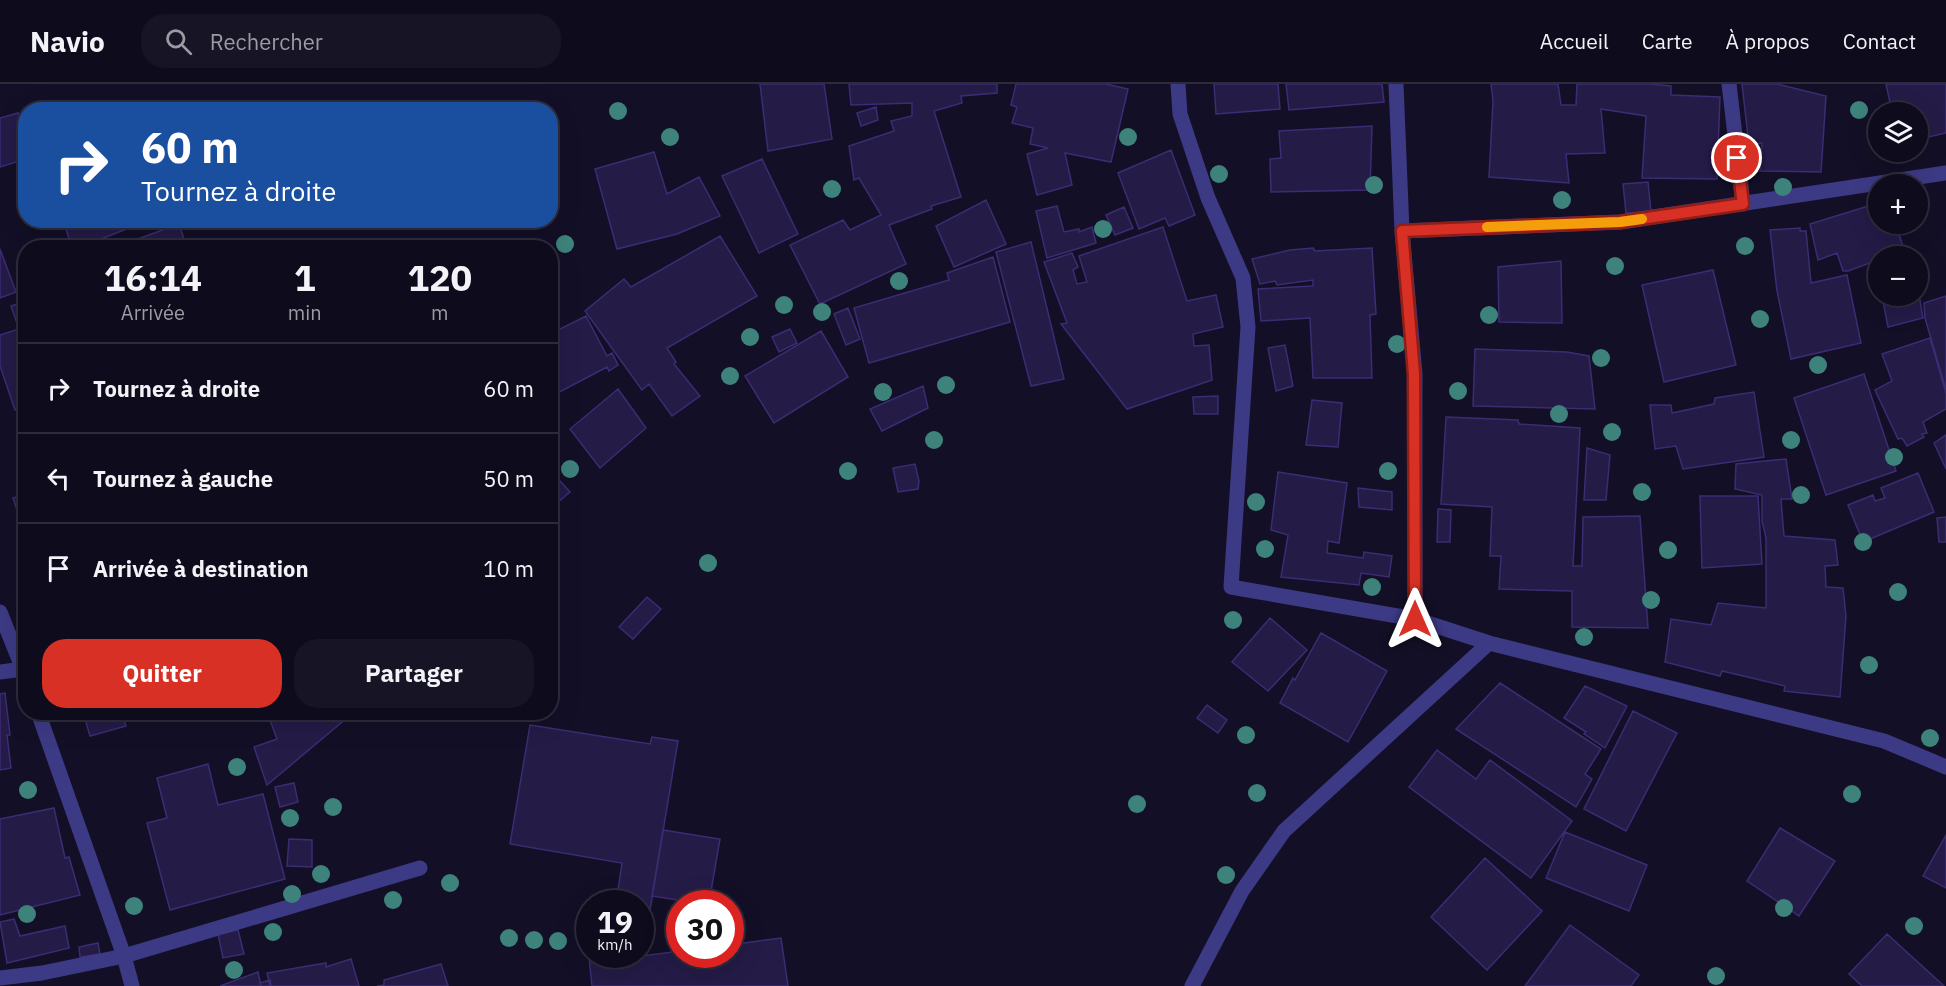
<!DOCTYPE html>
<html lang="fr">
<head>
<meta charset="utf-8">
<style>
	:root { --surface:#0e0b1c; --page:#171425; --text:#f1f3f6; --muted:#9b9ba3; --line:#2e2b3b; --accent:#d93025 }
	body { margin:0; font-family:"IBM Plex Sans",sans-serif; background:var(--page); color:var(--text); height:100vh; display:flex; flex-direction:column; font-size:22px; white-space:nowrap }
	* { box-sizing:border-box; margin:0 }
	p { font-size:20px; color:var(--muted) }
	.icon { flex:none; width:33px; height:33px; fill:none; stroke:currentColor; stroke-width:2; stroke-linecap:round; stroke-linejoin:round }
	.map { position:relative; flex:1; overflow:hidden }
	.sheet { position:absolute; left:18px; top:156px; width:540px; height:480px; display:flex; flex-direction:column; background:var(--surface); border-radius:24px; box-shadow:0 6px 24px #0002,0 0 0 2px var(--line) }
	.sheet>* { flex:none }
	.banner { position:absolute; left:18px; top:18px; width:540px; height:126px; border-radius:24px; box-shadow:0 6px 24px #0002,0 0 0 2px var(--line); background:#1a4fa0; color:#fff; overflow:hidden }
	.fabs { position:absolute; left:1868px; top:18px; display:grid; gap:12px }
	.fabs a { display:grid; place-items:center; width:60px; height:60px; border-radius:50%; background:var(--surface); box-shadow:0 6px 24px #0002,0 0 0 2px var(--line); font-size:30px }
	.speed { position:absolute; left:576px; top:806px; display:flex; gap:12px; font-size:30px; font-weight:700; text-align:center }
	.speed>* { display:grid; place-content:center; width:78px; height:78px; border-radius:50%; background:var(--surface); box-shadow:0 6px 24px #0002,0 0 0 2px var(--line); line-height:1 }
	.speed small { font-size:15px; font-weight:400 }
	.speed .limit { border:9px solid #d22; background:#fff; color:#111 }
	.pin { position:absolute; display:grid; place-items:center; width:51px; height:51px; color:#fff; margin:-26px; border:3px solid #fff; border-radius:50%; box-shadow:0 2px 6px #0007 }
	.me { position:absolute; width:66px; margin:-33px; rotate:0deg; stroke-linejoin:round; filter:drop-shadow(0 0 4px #0008) }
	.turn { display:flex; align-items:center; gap:21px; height:126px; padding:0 24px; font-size:27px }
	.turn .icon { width:78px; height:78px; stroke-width:2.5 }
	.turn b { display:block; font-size:42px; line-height:51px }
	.eta { display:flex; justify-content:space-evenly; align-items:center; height:102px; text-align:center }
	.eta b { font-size:36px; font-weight:800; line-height:42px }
	.primary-button { display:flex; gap:12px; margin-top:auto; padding:12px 24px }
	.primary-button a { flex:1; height:69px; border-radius:24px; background:var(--accent); color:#fff; font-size:24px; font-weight:800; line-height:69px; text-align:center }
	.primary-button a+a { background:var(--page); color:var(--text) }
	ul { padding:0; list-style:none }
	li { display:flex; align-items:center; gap:18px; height:90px; padding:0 24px; border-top:2px solid var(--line) }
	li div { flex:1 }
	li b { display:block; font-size:22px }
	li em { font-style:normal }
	header { display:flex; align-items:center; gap:36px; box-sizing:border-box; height:84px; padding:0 30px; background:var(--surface); border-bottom:2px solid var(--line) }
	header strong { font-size:28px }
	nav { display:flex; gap:33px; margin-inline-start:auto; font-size:21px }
	.search { width:420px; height:54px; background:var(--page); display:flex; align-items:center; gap:15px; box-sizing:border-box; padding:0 21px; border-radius:24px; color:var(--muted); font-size:22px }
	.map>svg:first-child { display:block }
	.building { fill:#241b47; stroke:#3b2d73; stroke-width:1.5 }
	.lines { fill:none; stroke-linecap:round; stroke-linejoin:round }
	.minor { stroke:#3d3a85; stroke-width:15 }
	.tree { fill:#3d827b }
	.route-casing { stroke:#8d1f18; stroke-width:15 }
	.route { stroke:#d93025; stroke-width:10 }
	.slow { stroke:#f59e0b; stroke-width:10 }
</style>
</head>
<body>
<header>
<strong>Navio</strong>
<div class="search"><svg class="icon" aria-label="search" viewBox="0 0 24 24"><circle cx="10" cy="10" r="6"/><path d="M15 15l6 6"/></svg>Rechercher</div>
<nav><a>Accueil</a><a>Carte</a><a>À propos</a><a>Contact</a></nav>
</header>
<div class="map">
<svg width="1946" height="902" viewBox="0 0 1946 902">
	<rect width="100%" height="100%" fill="#130f26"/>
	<path class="building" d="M760,0H824L832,55L768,67Z
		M849,0H997V9L961,12L962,19L934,27L961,113L931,122L932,125L889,141L906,180L820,220L790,161L843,136L850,146L881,131L859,94L854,96L849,62L894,47L891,37L912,32V19L851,21Z
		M1016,0H1106L1128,5L1111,78L1065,69L1072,101L1037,111L1027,70L1048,64L1030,60L1033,44L1012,39L1017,23L1011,21Z
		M1214,0H1278L1280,25L1216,30Z
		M1286,0H1382L1384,18L1289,26Z
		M1491,0H1558L1561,21H1576L1577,0H1652L1671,2V11L1720,13L1717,95L1642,94L1646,32L1601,25L1605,69L1566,70L1569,99L1489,93L1493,17Z
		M1742,0H1777L1826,12L1821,88L1760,87L1762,59L1749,61Z
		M1886,0H1946V49L1923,54L1921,44L1917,45V28H1892Z
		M876,23L878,36L861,42L857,29Z
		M18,29L26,48V75L0,83V34Z
		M1372,42L1370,106L1271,108L1270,75L1281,74L1279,47Z
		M1171,66L1195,131L1169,142L1165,134L1139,145L1118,89Z
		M654,68L667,110L699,93L720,132L677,150L617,165L595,85Z
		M762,75L798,150L759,169L722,92Z
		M1648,98L1651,128L1626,129L1623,100Z
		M986,116L1006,160L954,183L936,142Z
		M1878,119V140H1896L1904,166L1889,172H1878V176L1848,187H1843L1837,169L1818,176L1810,140Z
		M1057,122L1064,148L1079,145V148L1092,143L1096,159L1047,174L1036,127Z
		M1124,123L1133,144L1115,151L1106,131Z
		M63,136H126L129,144L78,164H72Z
		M179,140L187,164H113Z
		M1163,143L1187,217L1216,211L1223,243L1193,250L1194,262L1209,261L1212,296L1127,325L1061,240L1067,239L1044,178L1072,169L1078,183L1073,186L1077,200L1087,198L1079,172Z
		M1800,144V147H1806L1811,199L1847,191L1861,259L1791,275L1777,207L1770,146Z
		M720,152L757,212L667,264L676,278L674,280L700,312L672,332L649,300L642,306L585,227L624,195L631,203Z
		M1031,158L1064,295L1031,302L996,168Z
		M1313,164L1315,167L1372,164L1376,230L1370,231L1372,294H1313L1310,234L1261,237L1258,205L1313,202V196L1277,201L1275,197L1260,200L1252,175L1290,166Z
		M0,165L16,208L0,214Z
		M993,173L1010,238L869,279L854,224L949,196L947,189Z
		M1561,177L1562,239L1499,238L1498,183Z
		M1713,186L1736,281L1664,298L1642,201Z
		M1917,199L1923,234L1888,243L1882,212H1917Z
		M1946,212V306L1925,234L1924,219Z
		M26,217V322L15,326L0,282V251L19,245L11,222Z
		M848,224L860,255L846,261L834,230Z
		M586,232L607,272L612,269L618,281L609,287L607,283L550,313V250Z
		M790,245L797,259L779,268L772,253Z
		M821,247L848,293L774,339L745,292Z
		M1930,254L1946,309V325L1923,338L1927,349L1922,350L1924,353L1907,362L1902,354L1898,355L1875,306L1892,297L1882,270Z
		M1285,261L1293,302L1276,307L1268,264Z
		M1475,265L1567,268L1589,272L1595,325L1473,322Z
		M1864,290L1896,387L1826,411L1794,314Z
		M923,302L928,324L882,347L870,325Z
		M618,305L646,344L600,384L570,345Z
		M1754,308L1764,373L1683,385L1676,362L1655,365L1650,321H1671L1672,329L1714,320L1715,314Z
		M1218,312V330H1194L1193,313Z
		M1312,316L1342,319L1338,363L1306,361Z
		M1446,333L1518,336L1519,340L1580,344L1573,482H1582L1583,433L1640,432L1648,544L1572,543V507L1499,505L1501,472H1490L1492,423L1441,420Z
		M1946,351V385L1934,359Z
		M1587,364L1610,371L1606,416H1584Z
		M1786,375L1792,415H1781L1784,452L1835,456L1838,481L1825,482L1826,503L1843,504L1846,532L1840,613L1784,607L1785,602L1722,587L1720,592L1665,578L1671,535L1711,541L1718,519L1766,524V454L1762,437V411L1735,405L1736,380Z
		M915,380L919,397L918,405L898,408L893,384Z
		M550,386L570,408L550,425Z
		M1278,388L1347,399L1339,459L1328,457L1327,469L1363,474L1364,468L1392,472L1389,493L1361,489L1359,501L1281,493L1288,451L1271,446Z
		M1918,389L1934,428L1863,458L1848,421L1873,411L1875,417L1885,414L1881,404Z
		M1358,404L1392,408V426L1359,423Z
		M26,410V453L13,414Z
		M1700,412H1758L1762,480L1702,484Z
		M1438,425L1451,426L1450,458H1437Z
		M1946,433V458H1939L1937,434Z
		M647,513L661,525L633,555L619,543Z
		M1270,534L1307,566L1268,607L1232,578Z
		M1321,549L1387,587L1348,658L1280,619L1293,594L1295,596Z
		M1500,599L1601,665L1585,690L1592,695L1576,723L1456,645Z
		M1585,602L1627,622L1605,664L1584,650L1586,648L1564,634Z
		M5,609L10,651H7L11,684L0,686V610Z
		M1207,621L1227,636L1218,649L1197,634Z
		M1633,627L1677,649L1626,747L1584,725Z
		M83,628H121L126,642L90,652Z
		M267,628H354L267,701L254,663L277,655Z
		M530,641L650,660L652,653L678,657L650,826L640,825V819H616L622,779L510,760Z
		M1437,666L1476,695L1490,676L1572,737L1531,794L1409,703Z
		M208,680L218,721L263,710L285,795L170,826L147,739L167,734L157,694Z
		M294,699L298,718L280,723L275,703Z
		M54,724L65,774L69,773L80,811L0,831V735Z
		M1780,744L1835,777L1799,832L1747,797Z
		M663,746L720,755L709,819H696L652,812Z
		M1565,748L1647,781L1629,827L1546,794Z
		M1946,751V804L1923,792Z
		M289,755L312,756V783L287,782Z
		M1485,774L1542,827L1487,886L1431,833Z
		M14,835L20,852L65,842L69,864L7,879L0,838Z
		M1570,841L1639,891L1631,902H1525Z
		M238,846L244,870L223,874L218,850Z
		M1887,850L1944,902H1862L1849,890Z
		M781,854L788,902H592L589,873L614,870H640L642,866V872L680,867V870H730V861Z
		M98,859L100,870L80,873L79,863Z
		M351,875L359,902H270L267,889L326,879V883Z
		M441,880L448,902H377L384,901V896Z
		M258,888L261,902H220Z
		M270,896L271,902H261L260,899Z"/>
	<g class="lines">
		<path class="minor" d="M1178,0L1180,30L1208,114L1243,194L1248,243L1231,503L1415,535L1489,559L1884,657L1946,683
			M1396,0L1402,147L1415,290V535
			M1729,0L1743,120
			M1402,147L1620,138L1946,89
			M0,528L26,593
			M0,588L23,585
			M38,628L124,872L132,902
			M0,894L42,889L124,872L420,784
			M1192,902L1242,807L1284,747L1489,559"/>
	</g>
	<g class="tree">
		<circle cx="1859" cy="26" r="9"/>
		<circle cx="618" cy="27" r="9"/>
		<circle cx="670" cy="53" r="9"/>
		<circle cx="1128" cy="53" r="9"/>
		<circle cx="1219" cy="90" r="9"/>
		<circle cx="1374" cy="101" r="9"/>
		<circle cx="1783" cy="103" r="9"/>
		<circle cx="832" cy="105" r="9"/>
		<circle cx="1562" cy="116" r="9"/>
		<circle cx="1103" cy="145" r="9"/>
		<circle cx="565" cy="160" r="9"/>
		<circle cx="1745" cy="162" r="9"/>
		<circle cx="1615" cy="182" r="9"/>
		<circle cx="899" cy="197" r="9"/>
		<circle cx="784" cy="221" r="9"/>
		<circle cx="822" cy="228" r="9"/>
		<circle cx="1489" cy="231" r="9"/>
		<circle cx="1760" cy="235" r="9"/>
		<circle cx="750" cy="253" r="9"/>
		<circle cx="1397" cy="260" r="9"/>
		<circle cx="1601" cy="274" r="9"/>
		<circle cx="1818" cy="281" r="9"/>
		<circle cx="730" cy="292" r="9"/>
		<circle cx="946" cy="301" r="9"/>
		<circle cx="1458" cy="307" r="9"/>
		<circle cx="883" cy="308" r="9"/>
		<circle cx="1559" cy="330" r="9"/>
		<circle cx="1612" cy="348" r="9"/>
		<circle cx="934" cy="356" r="9"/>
		<circle cx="1791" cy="356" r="9"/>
		<circle cx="1894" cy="373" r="9"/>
		<circle cx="570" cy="385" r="9"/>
		<circle cx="848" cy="387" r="9"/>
		<circle cx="1388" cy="387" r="9"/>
		<circle cx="1642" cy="408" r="9"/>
		<circle cx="1801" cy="411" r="9"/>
		<circle cx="1256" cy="418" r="9"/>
		<circle cx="1863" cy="458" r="9"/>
		<circle cx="1265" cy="465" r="9"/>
		<circle cx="1668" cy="466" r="9"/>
		<circle cx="708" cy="479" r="9"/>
		<circle cx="1372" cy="503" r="9"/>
		<circle cx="1898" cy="508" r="9"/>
		<circle cx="1651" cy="516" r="9"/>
		<circle cx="1233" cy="536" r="9"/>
		<circle cx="1584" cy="553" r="9"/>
		<circle cx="1869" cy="581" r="9"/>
		<circle cx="1246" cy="651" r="9"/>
		<circle cx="1930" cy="654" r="9"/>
		<circle cx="237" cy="683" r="9"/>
		<circle cx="28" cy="706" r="9"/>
		<circle cx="1257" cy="709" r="9"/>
		<circle cx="1852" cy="710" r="9"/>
		<circle cx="1137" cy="720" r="9"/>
		<circle cx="333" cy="723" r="9"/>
		<circle cx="290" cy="734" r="9"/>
		<circle cx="321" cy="790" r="9"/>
		<circle cx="1226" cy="791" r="9"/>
		<circle cx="450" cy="799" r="9"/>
		<circle cx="292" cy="810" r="9"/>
		<circle cx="393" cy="816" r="9"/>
		<circle cx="134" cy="822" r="9"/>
		<circle cx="1784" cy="824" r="9"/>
		<circle cx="27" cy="830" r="9"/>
		<circle cx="1914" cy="842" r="9"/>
		<circle cx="273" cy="848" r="9"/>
		<circle cx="509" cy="854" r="9"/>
		<circle cx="534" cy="856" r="9"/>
		<circle cx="558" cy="857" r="9"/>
		<circle cx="234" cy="886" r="9"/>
		<circle cx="1716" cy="892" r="9"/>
	</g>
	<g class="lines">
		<g class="route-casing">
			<path id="route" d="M1415,535L1414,290L1402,147L1620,138L1743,120L1737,74"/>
		</g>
		<use href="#route" class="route"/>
		<path class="slow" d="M1487,143L1620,138L1642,135"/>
	</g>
</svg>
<div class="fabs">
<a><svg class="icon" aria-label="layers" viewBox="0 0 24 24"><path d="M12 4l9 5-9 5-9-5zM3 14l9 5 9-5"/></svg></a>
<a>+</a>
<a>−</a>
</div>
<div class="speed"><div>19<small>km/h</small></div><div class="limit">30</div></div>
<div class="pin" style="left:1737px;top:74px;background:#d93025"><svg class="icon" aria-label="arrive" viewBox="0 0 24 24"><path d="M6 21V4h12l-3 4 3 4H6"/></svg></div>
<svg class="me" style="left:1415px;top:535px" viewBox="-20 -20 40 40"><path d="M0-17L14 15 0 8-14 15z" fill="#d93025" stroke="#fff" stroke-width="4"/></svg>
<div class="banner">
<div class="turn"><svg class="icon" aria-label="right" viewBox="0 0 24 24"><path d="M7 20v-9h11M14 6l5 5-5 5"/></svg><div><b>60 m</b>Tournez à droite</div></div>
</div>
<section class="sheet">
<div class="eta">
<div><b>16:14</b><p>Arrivée</p></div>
<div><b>1</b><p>min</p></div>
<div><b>120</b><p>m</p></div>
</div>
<ul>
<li><svg class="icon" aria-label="right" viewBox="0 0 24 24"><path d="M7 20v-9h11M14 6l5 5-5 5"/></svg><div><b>Tournez à droite</b></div><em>60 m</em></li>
<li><svg class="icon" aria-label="left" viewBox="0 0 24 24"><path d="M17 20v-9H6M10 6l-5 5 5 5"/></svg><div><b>Tournez à gauche</b></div><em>50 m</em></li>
<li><svg class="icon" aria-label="arrive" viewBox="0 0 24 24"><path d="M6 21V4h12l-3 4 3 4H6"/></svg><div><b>Arrivée à destination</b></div><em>10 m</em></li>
</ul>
<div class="primary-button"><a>Quitter</a><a>Partager</a></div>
</section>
</div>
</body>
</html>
